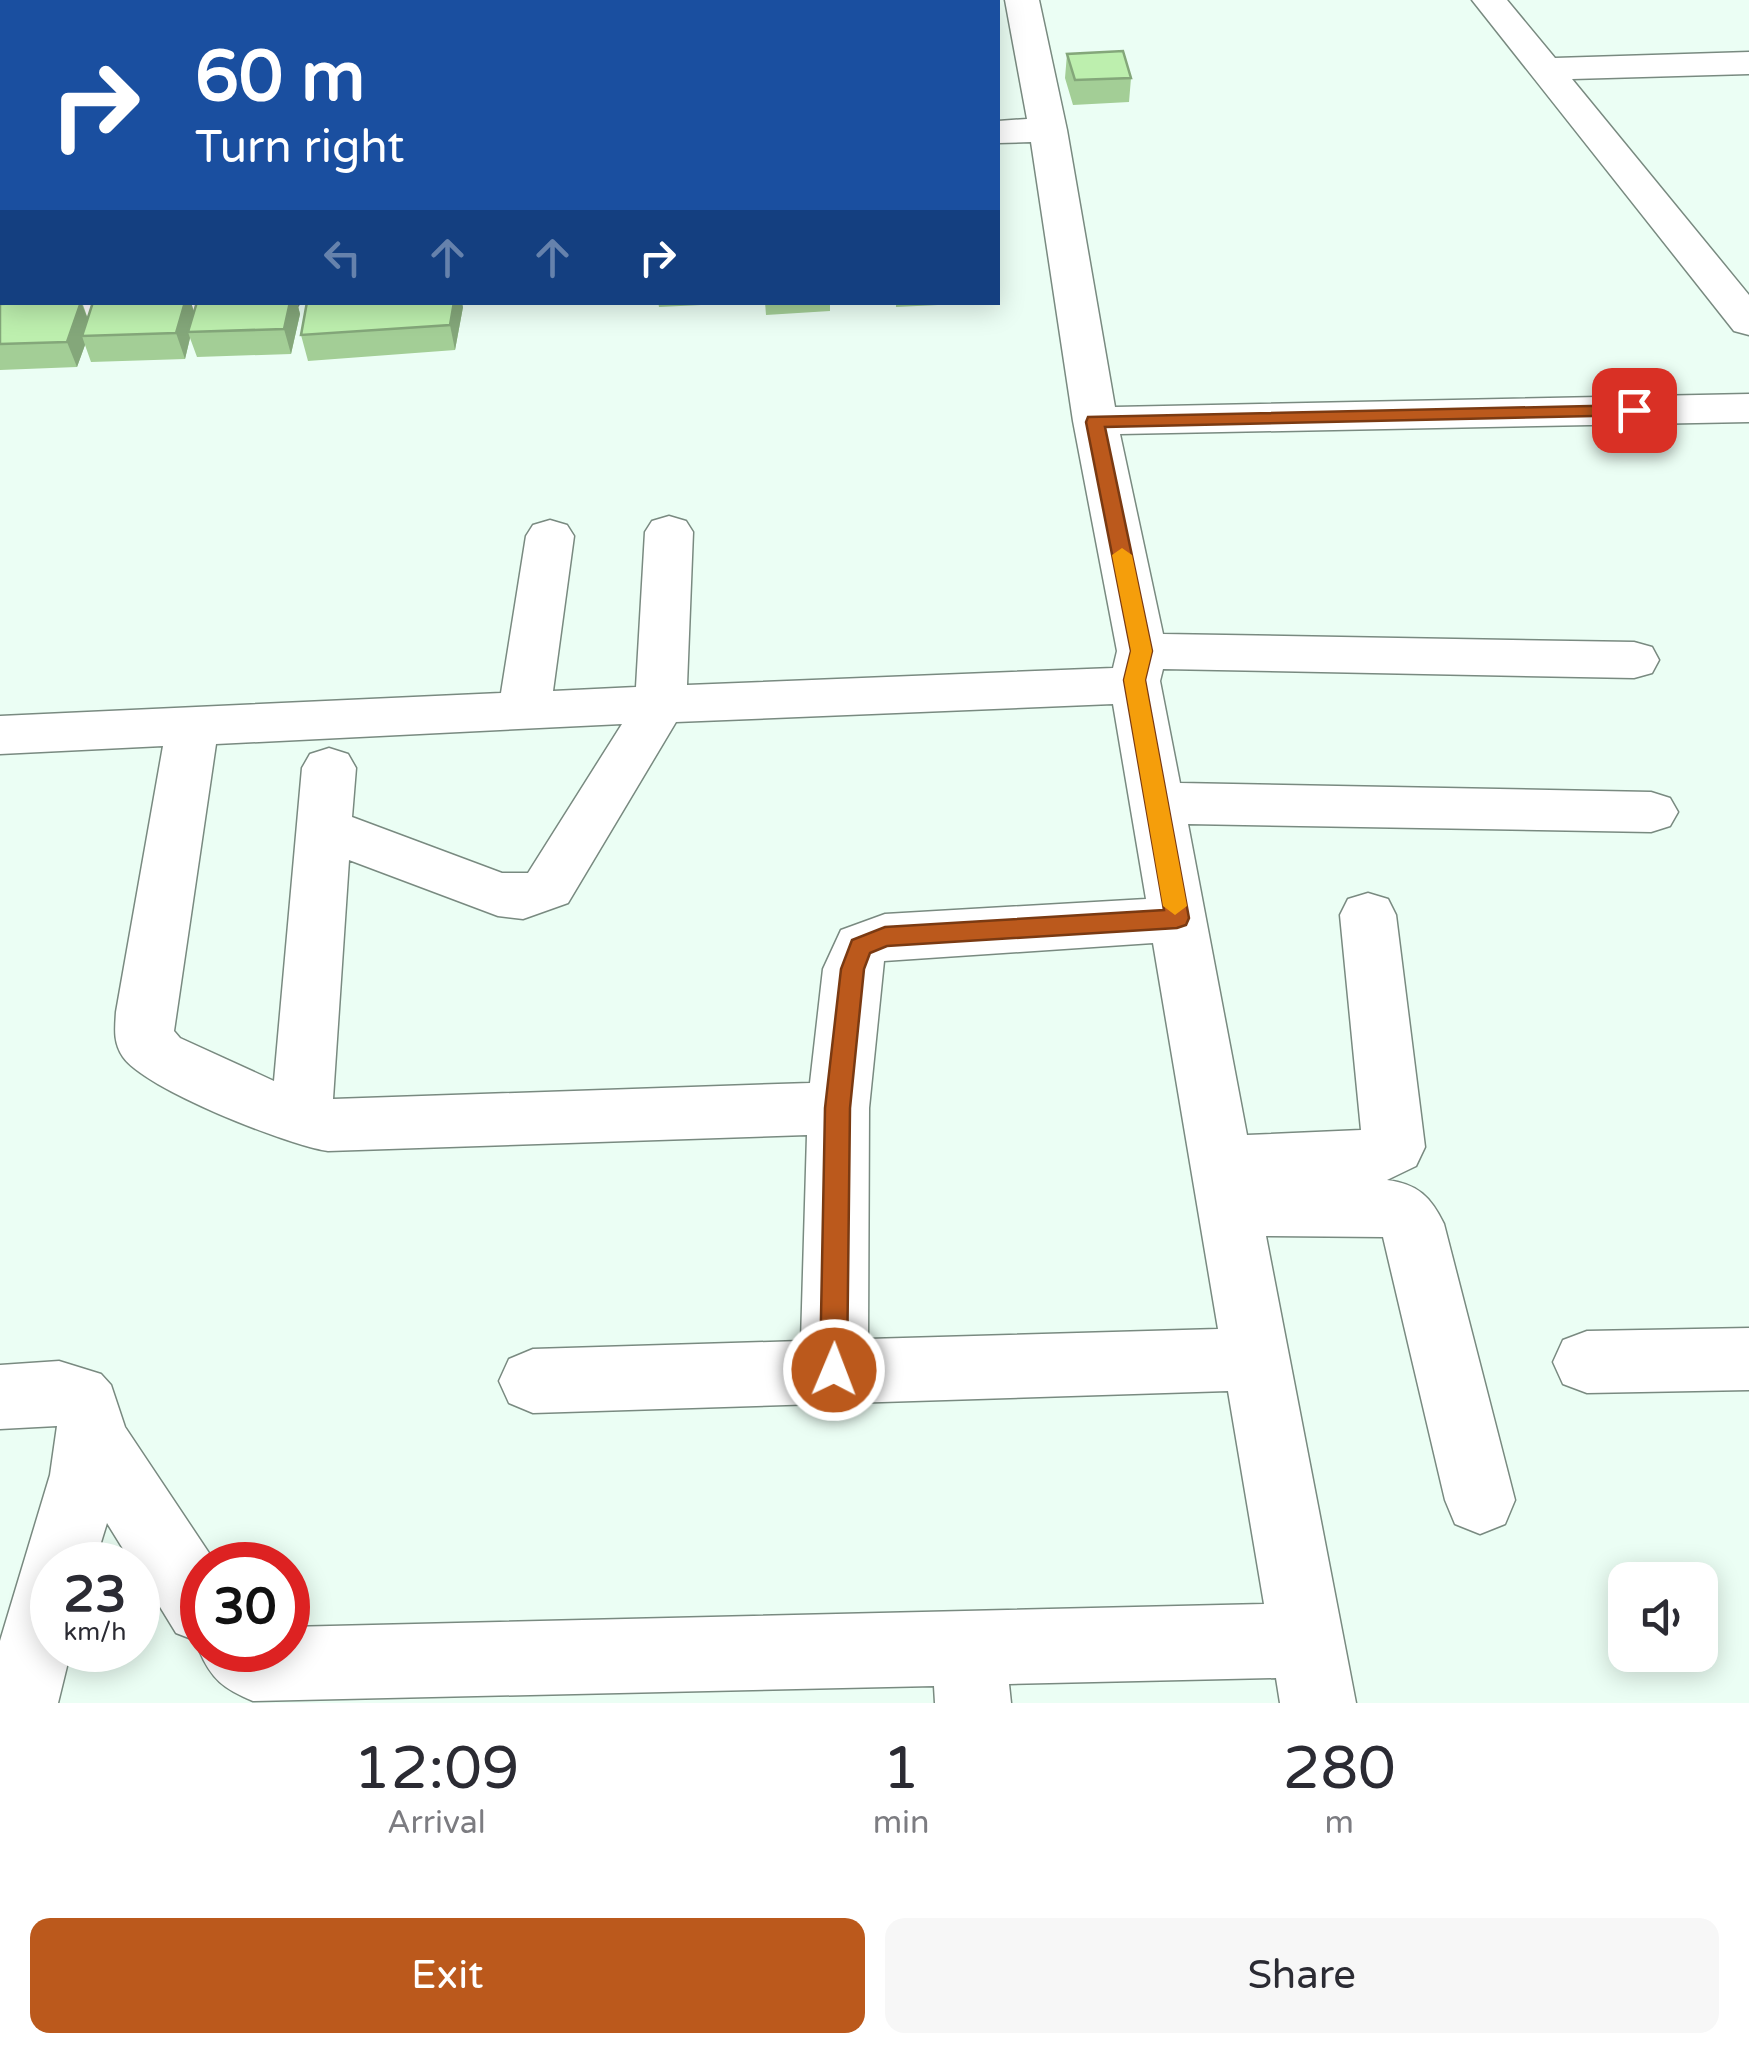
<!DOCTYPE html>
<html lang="en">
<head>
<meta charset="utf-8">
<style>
	:root { --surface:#fff; --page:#f7f7f7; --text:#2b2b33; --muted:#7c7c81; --accent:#bb591c }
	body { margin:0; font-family:"Varela Round",sans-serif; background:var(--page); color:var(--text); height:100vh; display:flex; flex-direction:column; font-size:38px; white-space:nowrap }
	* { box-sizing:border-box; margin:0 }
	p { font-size:32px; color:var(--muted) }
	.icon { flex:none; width:55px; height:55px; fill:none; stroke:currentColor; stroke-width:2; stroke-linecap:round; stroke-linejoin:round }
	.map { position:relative; height:1703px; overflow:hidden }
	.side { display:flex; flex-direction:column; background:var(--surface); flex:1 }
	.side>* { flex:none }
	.guide { position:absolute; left:0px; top:0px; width:1000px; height:305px; box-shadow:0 5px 25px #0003; background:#1a4fa0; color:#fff; overflow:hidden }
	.controls { position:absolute; left:1608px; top:1562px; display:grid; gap:20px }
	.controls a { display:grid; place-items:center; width:110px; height:110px; border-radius:20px; background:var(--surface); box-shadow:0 5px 25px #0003; font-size:50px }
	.speed { position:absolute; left:30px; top:1542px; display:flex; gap:20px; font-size:50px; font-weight:700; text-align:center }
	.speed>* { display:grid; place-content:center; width:130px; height:130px; border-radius:50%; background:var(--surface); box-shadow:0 5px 25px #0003; line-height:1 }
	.speed small { font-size:25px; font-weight:400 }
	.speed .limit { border:15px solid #d22; background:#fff; color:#111 }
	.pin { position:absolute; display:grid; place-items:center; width:85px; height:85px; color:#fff; margin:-42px; border-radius:20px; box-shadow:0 5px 15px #0006 }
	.me { position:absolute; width:110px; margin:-55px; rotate:1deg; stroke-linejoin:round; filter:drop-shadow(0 0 8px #0008) }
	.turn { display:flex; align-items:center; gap:35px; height:210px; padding:0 30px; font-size:45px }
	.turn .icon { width:130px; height:130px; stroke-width:2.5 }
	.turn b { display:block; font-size:70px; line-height:85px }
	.lanes { display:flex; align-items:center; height:95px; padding:0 30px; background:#0003; justify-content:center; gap:50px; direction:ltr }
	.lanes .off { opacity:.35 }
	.eta { display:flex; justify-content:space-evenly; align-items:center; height:170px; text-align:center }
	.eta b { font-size:60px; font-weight:600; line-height:70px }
	.cta { display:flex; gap:20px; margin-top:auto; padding:20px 30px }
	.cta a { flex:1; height:115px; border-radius:20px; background:var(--accent); color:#fff; font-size:40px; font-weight:600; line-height:115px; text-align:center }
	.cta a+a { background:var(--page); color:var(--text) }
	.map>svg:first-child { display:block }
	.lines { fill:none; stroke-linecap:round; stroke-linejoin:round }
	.minor-casing { stroke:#798a80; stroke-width:3 }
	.minor { fill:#fff; fill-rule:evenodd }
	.wall { fill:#a3ce96 }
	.shaded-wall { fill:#84a77a }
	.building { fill:#bdefae; stroke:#84a77a; stroke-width:2.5 }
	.route { fill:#bb591c; stroke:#7a3a12; stroke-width:2.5 }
	.slow { fill:#f59e0b }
</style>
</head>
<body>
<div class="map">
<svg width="1749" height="1703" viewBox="0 0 1749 1703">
	<rect width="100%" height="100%" fill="#ebfef4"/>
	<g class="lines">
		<g class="minor-casing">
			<path id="minor" d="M1005,0H1039L1067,130L1115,407L1749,394V422L1120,434L1163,634L1634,642L1652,647L1659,660L1652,673L1634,678L1163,669L1160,681L1180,783L1651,792L1670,798L1678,812L1670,826L1651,832L1188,824L1247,1135L1361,1130L1340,915L1348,899L1368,893L1388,899L1396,915L1425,1147L1416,1166L1387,1180C1418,1184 1431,1197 1444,1224L1515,1500L1505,1524L1480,1534L1455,1524L1445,1500L1383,1237L1266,1236L1356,1703H1280L1276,1678L1009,1684L1011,1703H935L934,1686L253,1701C224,1689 211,1679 199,1650L202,1643L176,1633L138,1571V1565H133L107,1523L94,1565H52V1650H71L58,1703H0V1641L50,1475L57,1426L0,1429V1365L59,1361L101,1374L111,1385L125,1427L217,1565H202V1650H288V1627L1264,1604L1228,1391L533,1413L509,1403L499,1381L509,1359L533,1349L801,1341L807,1135L328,1151C287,1145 145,1089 123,1057C113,1042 115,1029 116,1012L163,746L0,754V716L501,693L526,536L533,525L550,520L567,525L574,536L553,691L636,687L645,532L652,521L669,516L686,521L693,532L687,685L1113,668L1117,651L1073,421L1031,142L998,143V121L1027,119ZM1113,704L1146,899L885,914L841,930L823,969L810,1083L333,1099L349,860L498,916L523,919L568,903L676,722ZM622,724L528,873H502L352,817L356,768L348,754L329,748L310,754L302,768L274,1081L180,1038L174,1031L216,744ZM1153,943L1218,1329L868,1339L869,1108L884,961Z
				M1472,0H1507L1555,58L1749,52V74L1572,79L1749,295V335L1734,331Z
				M0,302H300L294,311L279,315L0,328Z
				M1749,1328V1390L1587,1393L1563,1384L1553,1362L1563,1340L1587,1331Z"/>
		</g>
		<use href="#minor" class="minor"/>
	</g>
	<path class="wall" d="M0,0H23V2H2V38H0Z
		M1067,54L1131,78L1129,102L1073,105L1065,78Z
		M47,302H82L88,319L191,302L194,313L197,302H297L300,314L291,354L197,357L190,338L185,359L91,362L85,345L77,367L0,370V304Z
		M658,302H722V304L659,307Z
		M765,302H830V311L766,315Z
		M896,302H959V304L896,307Z
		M463,307L455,350L308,361L301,335Z"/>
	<path class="shaded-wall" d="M10,0H23V2H9Z
		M81,302L91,327L82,336L85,345L77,367L67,342Z
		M185,302H191L196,319L188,332L190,338L185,359L176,333Z
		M290,302H297L300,314L291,354L284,329Z
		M454,302H462L463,307L455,350L450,325Z"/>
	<path class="building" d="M0,0H10L9,2H2V13L0,14Z
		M404,0H448V2H389V1Z
		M470,0H529V2H470Z
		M547,0H606V2H547Z
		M723,0H778V2H723Z
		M817,0H872V2H818Z
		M887,0H941L942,2H887Z
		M1123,51L1131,78L1075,80L1067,54Z
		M47,302H81L67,342L0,344V304Z
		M93,302H185L176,333L82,336Z
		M197,302H290L284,329L188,332Z
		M307,302H454L450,325L301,335Z"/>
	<path class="route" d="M1634,405L1643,410L1640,415L1105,427L1152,651L1145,680L1189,918L1186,925L1177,928L887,946L870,953L864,969L850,1108L847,1370L843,1379L834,1383L824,1379L820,1370L825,1108L841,969L852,940L885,927L1164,910L1124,680L1131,651L1086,422L1088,417Z"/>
	<path class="slow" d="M1122,548L1132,555L1152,651L1145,680L1187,906L1175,915L1163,906L1124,680L1131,651L1112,555Z"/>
</svg>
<div class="controls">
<a><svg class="icon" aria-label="sound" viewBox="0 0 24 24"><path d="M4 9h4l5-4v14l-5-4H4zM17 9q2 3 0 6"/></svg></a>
</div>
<div class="speed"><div>23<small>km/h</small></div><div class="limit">30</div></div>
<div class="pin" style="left:1634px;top:410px;background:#d93025"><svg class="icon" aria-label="arrive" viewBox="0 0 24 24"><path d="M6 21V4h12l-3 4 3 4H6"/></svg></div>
<svg class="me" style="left:834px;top:1370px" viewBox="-20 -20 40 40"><circle r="17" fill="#bb591c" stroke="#fff" stroke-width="3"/><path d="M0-11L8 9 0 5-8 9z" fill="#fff"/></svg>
<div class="guide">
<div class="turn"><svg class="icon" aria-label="right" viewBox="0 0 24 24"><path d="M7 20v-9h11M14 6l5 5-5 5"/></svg><div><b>60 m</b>Turn right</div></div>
<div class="lanes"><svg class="icon off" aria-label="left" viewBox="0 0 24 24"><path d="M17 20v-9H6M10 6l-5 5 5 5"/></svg><svg class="icon off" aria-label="ahead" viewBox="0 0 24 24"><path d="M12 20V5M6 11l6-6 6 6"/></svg><svg class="icon off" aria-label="ahead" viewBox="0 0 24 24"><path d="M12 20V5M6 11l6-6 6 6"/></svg><svg class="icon" aria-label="right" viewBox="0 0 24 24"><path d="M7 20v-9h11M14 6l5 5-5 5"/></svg></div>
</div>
</div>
<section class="side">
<div class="eta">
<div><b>12:09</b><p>Arrival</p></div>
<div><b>1</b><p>min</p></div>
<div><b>280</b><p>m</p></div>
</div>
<div class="cta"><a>Exit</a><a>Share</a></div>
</section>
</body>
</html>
